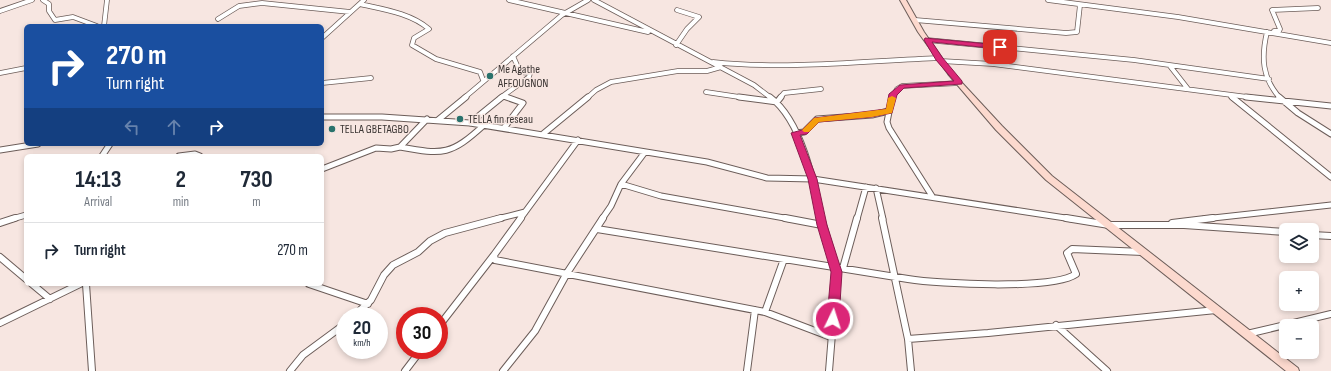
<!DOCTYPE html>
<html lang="en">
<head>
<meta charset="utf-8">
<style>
	:root { --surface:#fff; --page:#f2f2f3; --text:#1f2937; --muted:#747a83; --line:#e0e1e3 }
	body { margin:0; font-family:"Sofia Sans Condensed",sans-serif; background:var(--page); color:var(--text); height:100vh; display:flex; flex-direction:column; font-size:15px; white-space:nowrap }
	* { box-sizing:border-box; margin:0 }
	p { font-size:13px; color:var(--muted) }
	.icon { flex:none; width:22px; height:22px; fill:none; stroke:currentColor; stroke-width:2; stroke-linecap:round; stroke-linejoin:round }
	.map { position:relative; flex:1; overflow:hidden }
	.panel { position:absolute; left:24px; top:154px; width:300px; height:132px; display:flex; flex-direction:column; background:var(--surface); border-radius:6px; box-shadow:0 2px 6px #0003 }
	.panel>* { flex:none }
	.banner { position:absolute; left:24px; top:24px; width:300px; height:122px; border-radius:6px; box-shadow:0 2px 6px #0003; background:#1a4fa0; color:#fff; overflow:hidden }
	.controls { position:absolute; left:1279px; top:223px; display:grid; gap:8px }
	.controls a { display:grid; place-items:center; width:40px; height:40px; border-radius:6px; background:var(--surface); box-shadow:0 2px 6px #0003; font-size:20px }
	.speed { position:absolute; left:336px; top:307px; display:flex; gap:8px; font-size:20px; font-weight:700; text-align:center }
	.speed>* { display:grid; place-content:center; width:52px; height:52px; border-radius:50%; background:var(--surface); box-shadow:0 2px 6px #0003; line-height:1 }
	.speed small { font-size:10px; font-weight:400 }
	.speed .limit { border:6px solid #d22; background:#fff; color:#111 }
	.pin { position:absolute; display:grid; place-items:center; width:34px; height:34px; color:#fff; margin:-17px; border-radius:8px; box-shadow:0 2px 6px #0006 }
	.me { position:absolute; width:44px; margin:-22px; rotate:4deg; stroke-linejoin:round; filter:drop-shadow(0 0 3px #0008) }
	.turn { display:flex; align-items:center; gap:14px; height:84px; padding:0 16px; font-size:18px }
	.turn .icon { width:52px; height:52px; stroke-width:2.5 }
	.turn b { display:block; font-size:28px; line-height:34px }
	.lanes { display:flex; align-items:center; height:38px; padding:0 16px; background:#0003; justify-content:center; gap:20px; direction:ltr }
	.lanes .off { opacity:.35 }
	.eta { display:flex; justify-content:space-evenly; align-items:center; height:68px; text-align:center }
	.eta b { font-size:24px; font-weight:700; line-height:28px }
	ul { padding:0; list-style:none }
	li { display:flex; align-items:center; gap:12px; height:56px; padding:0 16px; border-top:1px solid var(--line) }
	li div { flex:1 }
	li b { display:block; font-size:15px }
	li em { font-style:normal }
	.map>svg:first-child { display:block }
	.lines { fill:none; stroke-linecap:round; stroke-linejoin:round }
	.minor-far2-casing { stroke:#6c5d59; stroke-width:5.5 }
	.minor-far1-casing { stroke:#6c5d59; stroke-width:7 }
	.minor-casing { stroke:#6c5d59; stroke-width:8 }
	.secondary-casing { stroke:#6c5d59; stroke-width:2 }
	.minor-far2 { stroke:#fff; stroke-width:4 }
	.minor-far1 { stroke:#fff; stroke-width:5 }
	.minor { stroke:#fff; stroke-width:6 }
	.secondary { fill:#fcd9ce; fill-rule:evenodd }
	.route { fill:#db2777; stroke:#8e194d }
	.slow { fill:#f59e0b }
	.poi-dot { fill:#29726c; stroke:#f7e6e1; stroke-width:1.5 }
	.labels { text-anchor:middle; stroke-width:3; stroke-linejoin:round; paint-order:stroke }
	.poi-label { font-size:12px; fill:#3c3634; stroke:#f7e6e1; text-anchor:start }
</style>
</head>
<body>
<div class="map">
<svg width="1331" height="371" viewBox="0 0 1331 371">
	<rect width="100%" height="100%" fill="#f7e6e1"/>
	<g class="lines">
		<g class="minor-far2-casing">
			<path id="minor-far2" d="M43,0L49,4V11L55,20L73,17L97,26
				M509,0L648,32
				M594,0L754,85L771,98
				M1048,0L1178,17L1331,43
				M360,4C382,9 411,13 429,29L414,38L412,45L436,59L480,72L483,80
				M0,11L32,0
				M218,19L239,6L262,3L350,12
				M915,20L1066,33L1077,32L1080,5
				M104,26L107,0
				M1274,31H1279L1280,29L1272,10L1318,8
				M1267,32C1261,57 1262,78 1280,98
				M322,38L364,0
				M927,40L1134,60L1269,79
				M676,45L687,29L699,17L677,10
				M941,61L993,64L1255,98
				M713,62C786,70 865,61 939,58
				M1170,66L1188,89
				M0,73L26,68
				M322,83L371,78
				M706,92L746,98
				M1230,95L1233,98
				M504,96L509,98
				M464,98L562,15L588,0
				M500,98L529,77L530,73L520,72L513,56
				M587,98L596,90L611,82L678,71H707L721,67
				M780,98L784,93L821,89
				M892,98L897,89L902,86L959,83"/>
		</g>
		<g class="minor-far1-casing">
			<path id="minor-far1" d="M739,97L777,102L781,97
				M770,97C802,121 814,182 821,219
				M892,97L887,122L889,128L932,196
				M1232,97L1331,177
				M1246,97L1331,106
				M1279,97L1298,113L1331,134
				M322,117H382L470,123L707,162L767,178L813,179L1072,219
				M438,120L466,97
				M470,123L502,97
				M504,128L523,103L506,97
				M796,133L804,132L817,119L872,115L889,111
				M543,134L588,97
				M400,147C444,155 451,155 484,125
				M0,150L38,144
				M102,156L110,144
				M179,156L195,154L200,156
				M322,169L376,148L391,149L400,147L427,119
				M621,184L661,196L790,219
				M876,188L883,219
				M12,219L26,215
				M497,219L525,212
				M520,219L578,140
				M602,219L611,206L621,184L645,152
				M857,219L866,187
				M1204,219L1331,205"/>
		</g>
		<g class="minor-casing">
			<path id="minor" d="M521,218L494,255L495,260L765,312L831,337
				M785,218L822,225
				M821,218L837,272L829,371
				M882,218L908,339L911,371
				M1066,218L1109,225H1184L1286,232
				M0,223L15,218
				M1172,223L1213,218
				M597,229L908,279C939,284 1053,290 1076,274L1067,253L1072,249L1143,252
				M1312,235L1331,236
				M0,257L26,279
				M843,268L857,218
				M32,284L50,299
				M86,284L92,371
				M309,284L368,304
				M765,312L784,259
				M354,316L371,300L384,275L393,265L418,252L430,241L445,233L501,218
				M0,323L80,284
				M1056,325L1107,371
				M439,326L494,255
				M1247,334L1331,314
				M908,339L988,333L1216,310
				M290,371L303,355L345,324
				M405,371L421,350
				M503,371L535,331L567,273L603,218
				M747,371L755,310"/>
		</g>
		<g class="secondary-casing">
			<path id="secondary" d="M900,0H906L924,32L952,72L1002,126L1052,176L1298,368L1299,371H1286L1046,180L996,130L948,74L918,32Z"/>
		</g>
		<use href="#minor-far2" class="minor-far2"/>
		<use href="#minor-far1" class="minor-far1"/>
		<use href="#minor" class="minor"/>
		<use href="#secondary" class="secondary"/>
	</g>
	<path class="route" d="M925,38L1000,45L1004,47L1000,49L932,42L942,57L962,81V84L904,88L897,95L892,113L872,117L819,122L807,134L800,135L817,179L827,225L842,272L839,319L837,322H829L827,319L831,272L817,225L808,179L791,133L802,130L814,118L886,109L889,94L900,85L954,81L936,60L924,40Z"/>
	<path class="slow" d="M892,96L896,98L892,113L872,117L819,122L809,132H804L802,130L814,118L886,109L888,98Z"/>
	<g class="poi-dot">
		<circle cx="490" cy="76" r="4"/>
		<circle cx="460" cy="119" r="4"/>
		<circle cx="332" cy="129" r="4"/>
	</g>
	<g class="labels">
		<g class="poi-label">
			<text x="498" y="73">Me Agathe<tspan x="498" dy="14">AFFOUGNON</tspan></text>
			<text x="468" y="123">TELLA fin reseau</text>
			<text x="340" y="133">TELLA GBETAGBO</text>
		</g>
	</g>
</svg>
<div class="controls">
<a><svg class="icon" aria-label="layers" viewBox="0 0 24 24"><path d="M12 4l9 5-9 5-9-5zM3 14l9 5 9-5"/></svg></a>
<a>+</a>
<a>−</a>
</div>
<div class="speed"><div>20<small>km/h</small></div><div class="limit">30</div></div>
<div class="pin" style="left:1000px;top:47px;background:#d93025"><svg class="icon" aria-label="arrive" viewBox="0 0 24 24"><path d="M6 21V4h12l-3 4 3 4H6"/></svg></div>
<svg class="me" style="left:833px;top:319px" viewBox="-20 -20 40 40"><circle r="17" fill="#db2777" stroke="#fff" stroke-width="3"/><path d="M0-11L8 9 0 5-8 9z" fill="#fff"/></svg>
<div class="banner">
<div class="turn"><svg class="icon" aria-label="right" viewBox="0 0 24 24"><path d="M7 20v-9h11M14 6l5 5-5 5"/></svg><div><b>270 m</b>Turn right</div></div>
<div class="lanes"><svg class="icon off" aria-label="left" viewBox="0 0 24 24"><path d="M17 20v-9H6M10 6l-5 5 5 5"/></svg><svg class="icon off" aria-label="ahead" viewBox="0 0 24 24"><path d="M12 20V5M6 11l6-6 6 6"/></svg><svg class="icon" aria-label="right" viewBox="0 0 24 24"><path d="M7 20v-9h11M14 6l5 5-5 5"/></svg></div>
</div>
<section class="panel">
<div class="eta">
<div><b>14:13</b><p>Arrival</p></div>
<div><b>2</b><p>min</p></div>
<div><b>730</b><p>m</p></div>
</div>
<ul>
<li><svg class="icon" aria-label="right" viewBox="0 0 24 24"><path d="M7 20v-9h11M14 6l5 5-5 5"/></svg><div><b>Turn right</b></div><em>270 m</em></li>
</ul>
</section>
</div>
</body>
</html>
